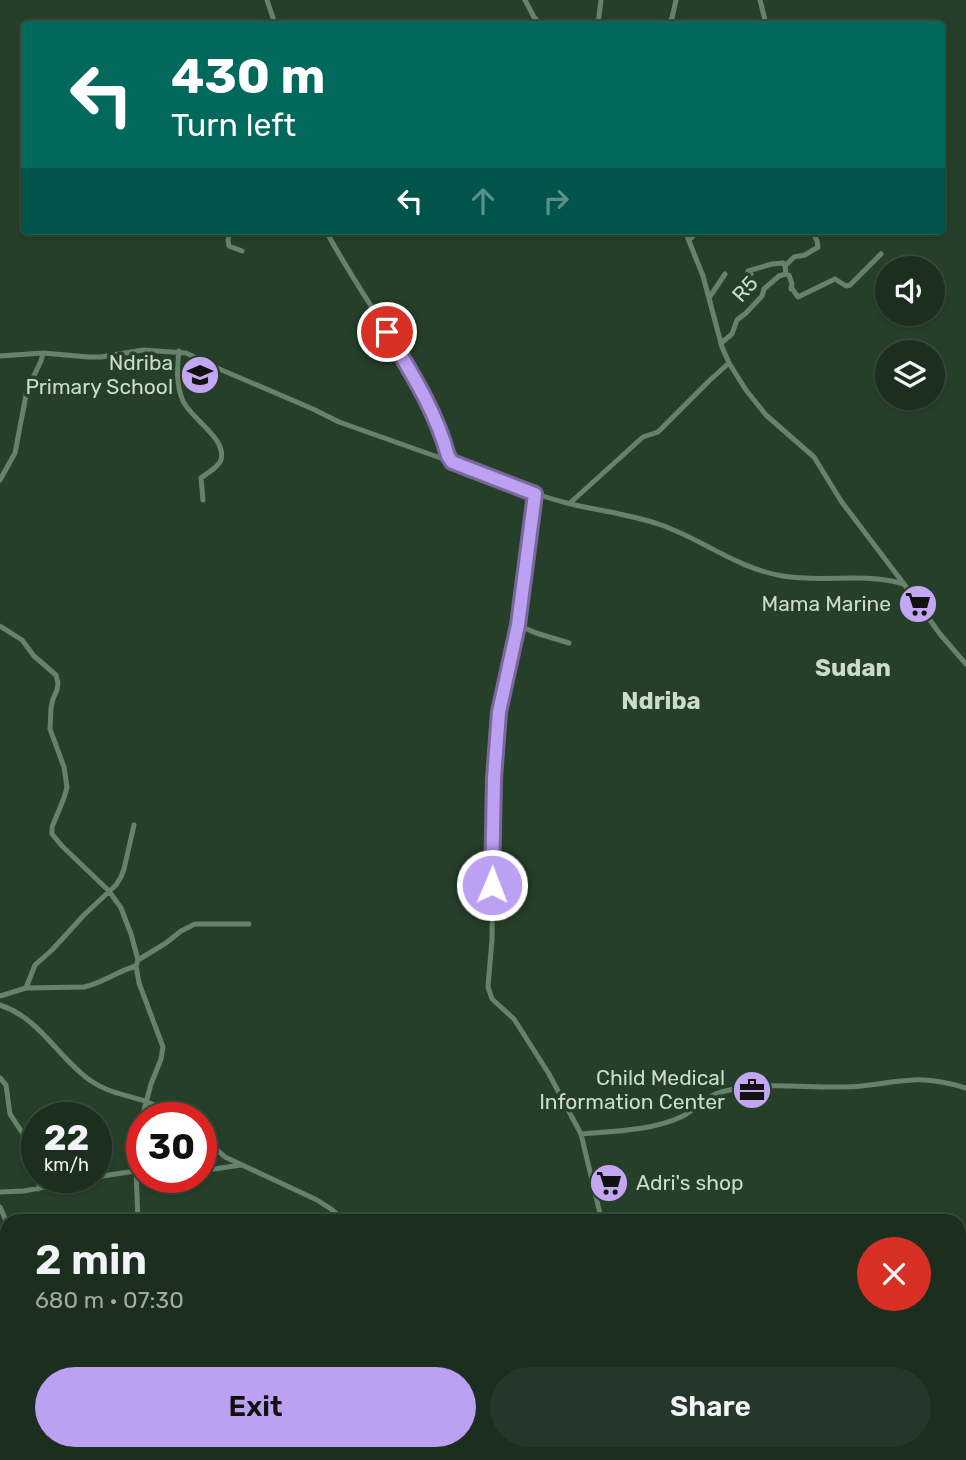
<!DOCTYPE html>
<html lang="en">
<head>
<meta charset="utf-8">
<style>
	:root { --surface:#1c2f1f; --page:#253728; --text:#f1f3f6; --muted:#a0a9a4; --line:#3a4a3d; --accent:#bca0f2 }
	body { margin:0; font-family:Rubik,sans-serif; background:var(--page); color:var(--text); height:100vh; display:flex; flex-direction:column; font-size:26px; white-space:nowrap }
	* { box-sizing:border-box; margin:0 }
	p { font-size:23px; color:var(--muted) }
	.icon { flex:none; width:38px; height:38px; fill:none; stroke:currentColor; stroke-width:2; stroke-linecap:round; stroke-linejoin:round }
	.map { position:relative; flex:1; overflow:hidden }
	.panel { position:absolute; left:0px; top:1214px; width:966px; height:247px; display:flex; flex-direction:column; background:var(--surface); border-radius:21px 21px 0 0; box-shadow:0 2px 5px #0004,0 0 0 2px var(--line) }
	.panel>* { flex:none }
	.top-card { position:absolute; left:21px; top:21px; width:924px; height:214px; border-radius:7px; box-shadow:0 2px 5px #0004,0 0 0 2px var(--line); background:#00695c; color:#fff; overflow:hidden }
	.fabs { position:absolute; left:875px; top:256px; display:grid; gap:14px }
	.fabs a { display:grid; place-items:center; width:70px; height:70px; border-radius:50%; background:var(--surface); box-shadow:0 2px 5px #0004,0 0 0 2px var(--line); font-size:35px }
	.speed { position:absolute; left:21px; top:1102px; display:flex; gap:14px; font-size:35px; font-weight:700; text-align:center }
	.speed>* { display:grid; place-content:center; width:91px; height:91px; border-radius:50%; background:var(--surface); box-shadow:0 2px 5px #0004,0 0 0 2px var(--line); line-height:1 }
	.speed small { font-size:18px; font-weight:400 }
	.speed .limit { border:10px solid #d22; background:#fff; color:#111 }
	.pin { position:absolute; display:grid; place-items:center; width:60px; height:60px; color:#fff; margin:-30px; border:4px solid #fff; border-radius:50%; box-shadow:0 2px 7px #0007 }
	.me { position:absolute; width:77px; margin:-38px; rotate:1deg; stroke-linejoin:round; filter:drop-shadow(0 0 5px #0008) }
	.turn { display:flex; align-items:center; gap:24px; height:147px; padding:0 35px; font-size:32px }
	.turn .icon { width:91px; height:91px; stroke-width:2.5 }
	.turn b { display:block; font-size:49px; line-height:60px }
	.lanes { display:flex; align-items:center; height:66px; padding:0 35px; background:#0003; justify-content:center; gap:35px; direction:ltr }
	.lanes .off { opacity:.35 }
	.round { display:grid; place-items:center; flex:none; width:74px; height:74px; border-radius:37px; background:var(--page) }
	.head { display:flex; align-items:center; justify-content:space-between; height:119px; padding:0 35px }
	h1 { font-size:42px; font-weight:600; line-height:52px }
	.primary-button { display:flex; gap:14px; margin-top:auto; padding:14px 35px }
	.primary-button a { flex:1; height:80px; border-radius:42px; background:var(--accent); color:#111; font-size:28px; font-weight:600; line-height:80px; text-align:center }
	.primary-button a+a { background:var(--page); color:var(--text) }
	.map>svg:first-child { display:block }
	.green { fill:#624f24 }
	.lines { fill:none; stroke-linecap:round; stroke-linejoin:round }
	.minor { stroke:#67826a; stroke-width:5 }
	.route-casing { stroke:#7a689d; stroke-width:18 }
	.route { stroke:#bca0f2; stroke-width:12 }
	.labels { text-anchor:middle; stroke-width:7; stroke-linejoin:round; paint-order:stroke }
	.street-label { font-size:21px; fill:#cddbce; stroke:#263f29 }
	.poi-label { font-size:21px; fill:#cddbce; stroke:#263f29; text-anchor:end }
	.quarter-label { font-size:24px; font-weight:bold; fill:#cddbce; stroke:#263f29 }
</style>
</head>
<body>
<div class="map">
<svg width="966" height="1460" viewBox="0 0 966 1460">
	<rect width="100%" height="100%" fill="#263f29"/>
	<path class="green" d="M779,1454H900L899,1460H796L778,1456Z"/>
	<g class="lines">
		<path class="minor" d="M267,0L275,24
			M525,0L534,17L540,24
			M760,0L766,24
			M598,24L601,0
			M668,24L672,18L676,0
			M230,231L228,240L229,246L242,251
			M326,231C366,306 424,374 448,456L452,462C490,477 528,493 567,503C598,511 630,514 661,525C702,539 738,569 783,576C823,583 865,572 904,584L940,634L966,664
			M685,231L703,276L722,347L729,363L746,390L766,415L814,457L841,501L904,584
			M689,240L698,231
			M751,274L748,271L772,264L783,263L785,266
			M786,274L785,266L794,257L805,255L818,247L817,241L812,231
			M791,287L798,297L835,279L846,286L850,285L881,254
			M709,298L725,274
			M721,343L732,334L737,320L746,313L762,296L764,289L779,276L786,274L789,275L792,284L791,289
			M179,351C177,368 176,385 183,401C192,420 227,438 221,460C218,468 207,473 201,478L203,500
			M0,356L43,353L88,357H101L143,350L186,353L217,368L313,409L339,422L452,462
			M0,480L15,453L27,390L41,361L43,353
			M535,494L518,625L499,712L494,778L492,939L488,987L492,999L514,1019L549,1074L581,1134L602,1222
			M570,503L643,437L658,432L710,380L729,363
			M518,625L536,633L569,643
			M0,626L22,640L34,656L56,675L58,683L57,690L53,699L51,708L50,729L64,767L67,787L64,798L52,827V834L62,846L109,891L121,908L131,934L138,960L136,966L139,983L163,1047L161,1059L151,1084L142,1118
			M138,960L166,943L181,931L195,924H249
			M26,988L84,987C102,983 118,971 136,966
			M0,996L26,988L35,965L52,950L84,915L116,885L121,877L124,869L134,825
			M0,1005C40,1018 58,1058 91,1081C108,1093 128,1095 147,1102C160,1107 174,1113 188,1118
			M0,1078L6,1085L10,1114L37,1155
			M201,1129L215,1148L225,1157L317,1200L331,1209L346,1222
			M581,1134C614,1131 650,1131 681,1117C695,1111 706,1096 721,1092C761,1081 803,1088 844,1087C867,1087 890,1081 913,1080C931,1079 949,1083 966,1088
			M201,1171L241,1165
			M96,1177L142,1170
			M39,1189V1178
			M0,1192L24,1191L92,1178
			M0,1207L7,1223
			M138,1222L136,1170L142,1122
			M959,1290L966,1283
			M0,1410H2
			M73,1454L74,1460
			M640,1454L643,1460
			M930,1454L941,1460
			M522,1460L524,1454"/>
	</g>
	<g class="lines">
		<g class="route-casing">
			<path id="route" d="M387,332C411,372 436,411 448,456L452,462L535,494L518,625L499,712L494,778L492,885"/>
		</g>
		<use href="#route" class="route"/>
	</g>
	<defs>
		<g id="school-disc" transform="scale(2.0125)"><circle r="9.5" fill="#c3a7f2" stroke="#263f29"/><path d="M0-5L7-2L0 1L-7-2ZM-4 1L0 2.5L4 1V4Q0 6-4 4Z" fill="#111"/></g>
		<g id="supermarket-disc" transform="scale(2.0125)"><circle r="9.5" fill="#c3a7f2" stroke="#263f29"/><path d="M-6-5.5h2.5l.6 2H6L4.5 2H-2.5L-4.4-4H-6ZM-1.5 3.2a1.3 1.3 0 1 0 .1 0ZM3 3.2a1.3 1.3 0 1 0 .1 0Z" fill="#111"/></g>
		<g id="office-disc" transform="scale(2.0125)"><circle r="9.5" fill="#c3a7f2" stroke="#263f29"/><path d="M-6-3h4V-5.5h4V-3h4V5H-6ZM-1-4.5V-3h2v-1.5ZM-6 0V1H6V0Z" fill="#111"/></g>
	</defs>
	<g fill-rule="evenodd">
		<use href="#school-disc" x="200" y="375"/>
		<use href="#supermarket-disc" x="918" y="604"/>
		<use href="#office-disc" x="752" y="1090"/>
		<use href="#supermarket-disc" x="609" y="1183"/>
	</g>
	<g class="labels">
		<g class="street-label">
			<text transform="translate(745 289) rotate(-48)" y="7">R5</text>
		</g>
		<g class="poi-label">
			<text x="173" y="370">Ndriba<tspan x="173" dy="24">Primary School</tspan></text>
			<text x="891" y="611">Mama Marine</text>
			<text x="725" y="1085">Child Medical<tspan x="725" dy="24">Information Center</tspan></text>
			<text x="636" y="1190" text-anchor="start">Adri's shop</text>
		</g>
		<g class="quarter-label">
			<text x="853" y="676">Sudan</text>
			<text x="661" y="709">Ndriba</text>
		</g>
	</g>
</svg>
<div class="fabs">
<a><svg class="icon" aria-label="sound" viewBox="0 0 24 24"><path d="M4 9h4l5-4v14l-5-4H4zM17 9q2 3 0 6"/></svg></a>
<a><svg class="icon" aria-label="layers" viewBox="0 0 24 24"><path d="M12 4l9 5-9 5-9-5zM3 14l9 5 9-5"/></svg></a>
</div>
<div class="speed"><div>22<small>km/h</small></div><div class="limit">30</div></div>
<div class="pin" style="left:387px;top:332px;background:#d93025"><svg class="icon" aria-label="arrive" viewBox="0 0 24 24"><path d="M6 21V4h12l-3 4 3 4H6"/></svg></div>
<svg class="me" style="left:492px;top:885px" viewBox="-20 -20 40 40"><circle r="17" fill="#bca0f2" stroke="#fff" stroke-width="3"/><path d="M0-11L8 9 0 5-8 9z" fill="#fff"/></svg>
<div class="top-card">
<div class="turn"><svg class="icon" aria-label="left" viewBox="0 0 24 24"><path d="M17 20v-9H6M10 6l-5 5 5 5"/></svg><div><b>430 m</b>Turn left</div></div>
<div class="lanes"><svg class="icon" aria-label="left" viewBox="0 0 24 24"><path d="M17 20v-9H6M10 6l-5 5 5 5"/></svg><svg class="icon off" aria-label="ahead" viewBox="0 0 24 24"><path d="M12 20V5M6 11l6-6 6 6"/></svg><svg class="icon off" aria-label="right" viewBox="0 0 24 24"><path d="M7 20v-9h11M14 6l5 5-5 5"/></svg></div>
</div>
<section class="panel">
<div class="head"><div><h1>2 min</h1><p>680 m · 07:30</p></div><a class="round" style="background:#d93025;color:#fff"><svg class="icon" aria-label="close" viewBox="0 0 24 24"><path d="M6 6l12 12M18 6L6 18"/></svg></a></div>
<div class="primary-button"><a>Exit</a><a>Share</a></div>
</section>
</div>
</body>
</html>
